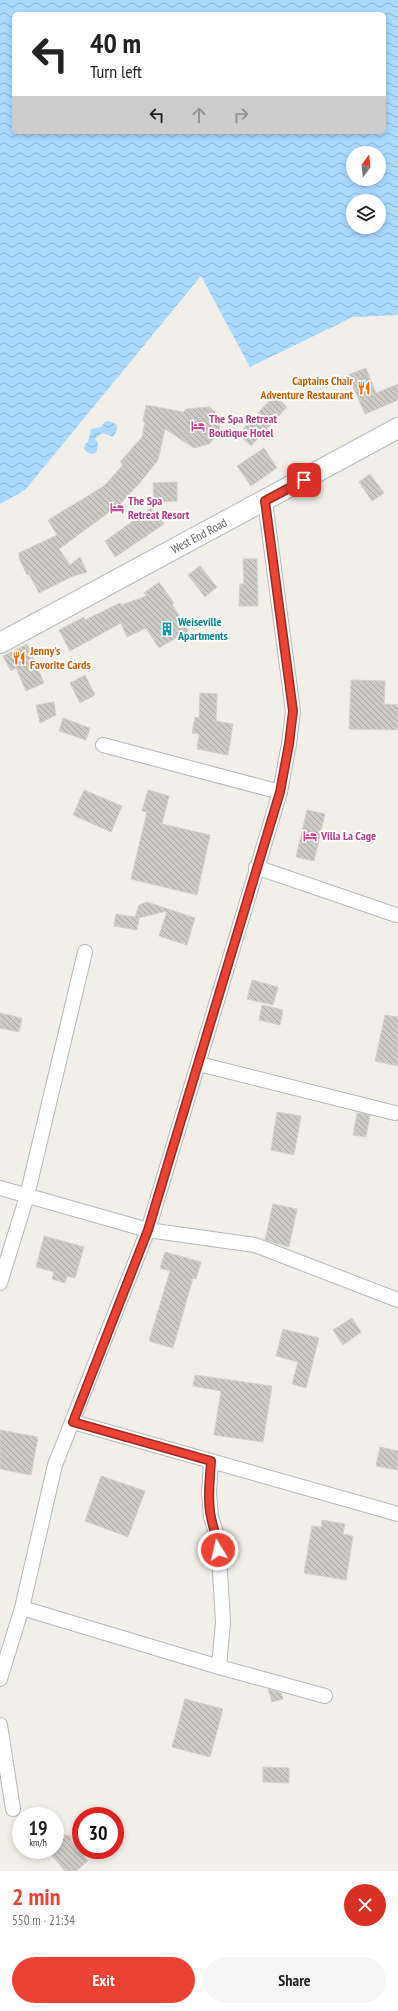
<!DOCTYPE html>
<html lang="en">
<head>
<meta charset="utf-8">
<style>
	:root { --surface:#fff; --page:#f6f6f6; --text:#222; --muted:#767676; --accent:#ea4335 }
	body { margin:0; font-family:"PT Sans Narrow",sans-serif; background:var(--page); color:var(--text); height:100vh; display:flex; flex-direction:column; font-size:15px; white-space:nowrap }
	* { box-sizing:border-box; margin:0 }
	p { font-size:13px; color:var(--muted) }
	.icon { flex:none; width:22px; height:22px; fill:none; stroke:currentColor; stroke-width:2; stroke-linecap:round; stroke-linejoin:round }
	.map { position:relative; height:1871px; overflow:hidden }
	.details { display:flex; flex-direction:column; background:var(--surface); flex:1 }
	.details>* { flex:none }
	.banner { position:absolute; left:12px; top:12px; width:374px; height:122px; border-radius:6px; box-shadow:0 2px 6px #0003; background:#fff; color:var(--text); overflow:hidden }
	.needle { width:26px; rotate:15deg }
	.fabs { position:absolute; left:346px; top:146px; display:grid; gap:8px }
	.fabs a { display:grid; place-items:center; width:40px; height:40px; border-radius:50%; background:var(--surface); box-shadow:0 2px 6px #0003; font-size:20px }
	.speed { position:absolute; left:12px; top:1807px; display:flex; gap:8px; font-size:20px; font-weight:700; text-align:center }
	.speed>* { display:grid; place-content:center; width:52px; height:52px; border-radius:50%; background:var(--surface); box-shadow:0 2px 6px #0003; line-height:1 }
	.speed small { font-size:10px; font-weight:400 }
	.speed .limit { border:6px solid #d22; background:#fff; color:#111 }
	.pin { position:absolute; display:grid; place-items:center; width:34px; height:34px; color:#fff; margin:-17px; border-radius:8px; box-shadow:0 2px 6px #0006 }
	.me { position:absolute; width:44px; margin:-22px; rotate:351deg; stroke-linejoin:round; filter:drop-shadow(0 0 3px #0008) }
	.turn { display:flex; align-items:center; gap:14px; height:84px; padding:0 12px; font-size:18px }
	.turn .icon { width:52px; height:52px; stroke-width:2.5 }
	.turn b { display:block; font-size:28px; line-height:34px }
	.lanes { display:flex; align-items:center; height:38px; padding:0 12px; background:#0003; justify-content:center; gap:20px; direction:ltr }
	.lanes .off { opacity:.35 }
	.round { display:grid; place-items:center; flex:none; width:42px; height:42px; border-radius:21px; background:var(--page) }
	.summary { display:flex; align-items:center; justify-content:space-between; height:68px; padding:0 12px }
	h1 { font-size:24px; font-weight:800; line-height:30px; color:var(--accent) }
	.button { display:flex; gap:8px; margin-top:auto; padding:8px 12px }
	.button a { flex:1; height:46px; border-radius:24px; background:var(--accent); color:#fff; font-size:16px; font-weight:800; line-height:46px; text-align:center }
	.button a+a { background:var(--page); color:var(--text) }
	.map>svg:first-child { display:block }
	.water { fill:url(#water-waves); fill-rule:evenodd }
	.building { fill:url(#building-back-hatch); stroke:#d6d1c6 }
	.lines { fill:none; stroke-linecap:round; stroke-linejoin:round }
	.street-casing { stroke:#b5b8bc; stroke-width:16 }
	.secondary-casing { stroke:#b6babf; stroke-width:22 }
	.street { stroke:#fff; stroke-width:14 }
	.secondary { stroke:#fff; stroke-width:20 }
	.route-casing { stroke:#982c22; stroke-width:10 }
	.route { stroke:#ea4335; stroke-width:7 }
	.labels { text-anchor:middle; stroke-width:3.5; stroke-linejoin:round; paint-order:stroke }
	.food-label { font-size:12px; font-weight:bold; fill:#c56008; stroke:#fff; text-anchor:end }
	.hotel-label { font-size:12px; font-weight:bold; fill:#b23c85; stroke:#fff; text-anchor:start }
	.street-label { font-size:12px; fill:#5f6368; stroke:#fff }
	.culture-label { font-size:12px; font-weight:bold; fill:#0d838f; stroke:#fff; text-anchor:start }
</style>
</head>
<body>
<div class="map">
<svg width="398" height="1871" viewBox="0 0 398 1871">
	<defs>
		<pattern id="water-waves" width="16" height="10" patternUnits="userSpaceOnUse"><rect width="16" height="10" fill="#aadaff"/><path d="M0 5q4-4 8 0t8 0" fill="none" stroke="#8eb4d2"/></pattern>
		<pattern id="building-back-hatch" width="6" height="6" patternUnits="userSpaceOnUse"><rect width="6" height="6" fill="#cccac5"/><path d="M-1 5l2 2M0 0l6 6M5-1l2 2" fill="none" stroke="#a9a8a4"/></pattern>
	</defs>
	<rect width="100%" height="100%" fill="#f1efe8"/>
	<path class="water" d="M0,0H398V315L353,317L250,367L201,276L25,490L0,504ZM14,14H384V132H14ZM353,153H379V179H353ZM353,201H379V227H353Z
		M109,421L117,425V430L113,437L102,433L95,439L98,443L97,451L94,454L88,453L84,449L85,444L88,442L91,429L101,427L105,422Z"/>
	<path class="building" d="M366,368L376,393L398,384V400L365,414L348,375Z
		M275,395L287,407L251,446L238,434Z
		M146,405L183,412L186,409L209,407L220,416L219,433L209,444L194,448L165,429L158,460L139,484L119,505L59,549L70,565L80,557L87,572L73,576L39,593L29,574L27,575L19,558V553L57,535L48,520L104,486L123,465L120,462L142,437L145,422L143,421Z
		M264,448L277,468L251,486L237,466Z
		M370,474L384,493L372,501L359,482Z
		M177,482V501L154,502L153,483Z
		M151,508L164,524L115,557L105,541Z
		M243,559H257L258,606H239L240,584H244Z
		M200,566L217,587L205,597L188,575Z
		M159,582L174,603L172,604L188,631L159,648L146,628L127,637L121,623L70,651L59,630L84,617L85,620L120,603L122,605L146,596L144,593Z
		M27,644L44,683L26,691L16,668L11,671L3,656Z
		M85,675L95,695L80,703L70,683Z
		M351,680L385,681L384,704L398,705V730L349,729Z
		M200,693L217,694L216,721L233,724L228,755L197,749L199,734L192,733L195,717L199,718Z
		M54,702L56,715L40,723L36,705Z
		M63,718L90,728L86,740L59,731Z
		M84,790L122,806L111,832L73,815Z
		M148,790L169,796L162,824L210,835L197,895L131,879L147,812L142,811Z
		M307,810L325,814L314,861L296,857Z
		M147,902L195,918L187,945L159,936L167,911L138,918H139L137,930L114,926L116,914L135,917L139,905Z
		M252,980L278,987L273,1005L247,999Z
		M262,1005L283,1010L280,1025L259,1020Z
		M0,1013L22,1018L19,1032L0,1028Z
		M385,1015L398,1017V1066L375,1061Z
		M277,1112L301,1116L294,1155L271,1150Z
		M357,1113L370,1115L366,1137L353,1135Z
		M273,1204L297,1209L289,1247L265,1240Z
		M44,1236L84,1247L75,1278L67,1276L65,1283L52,1279L54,1272L36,1267Z
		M165,1252L201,1262L196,1279L193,1278L173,1348L149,1341L170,1271L160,1268Z
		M352,1318L361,1332L343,1345L333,1330Z
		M283,1329L319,1338L306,1388L292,1384L298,1362L276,1356Z
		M195,1375L272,1386L263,1442L214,1435L221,1391L193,1386Z
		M0,1430L38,1437L31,1475L0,1469Z
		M380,1447L398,1451V1470L376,1466Z
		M101,1476L145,1491L128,1537L85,1521Z
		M322,1520L345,1524L343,1534L353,1536L346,1580L304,1573L312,1526L321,1527Z
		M268,1689L281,1693L283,1699L272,1702Z
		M185,1699L223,1709L210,1757L172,1747Z
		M263,1767L289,1768V1783L263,1782Z
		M55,1834L71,1836V1841L88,1861L76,1871H65L47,1850H55Z"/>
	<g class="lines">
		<g class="street-casing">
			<path id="street" d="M265,501L293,711L289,744L280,792L148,1230L55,1465L22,1608L219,1667L325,1696
				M103,745L280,792
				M256,867L396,915
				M199,1064L395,1113
				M0,1188L148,1230L255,1245L398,1300
				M0,1283L27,1196L85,952
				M73,1422L398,1514
				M211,1461L209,1493L211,1517L218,1539L223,1622L219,1667
				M0,1679L22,1608
				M0,1725L13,1809"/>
		</g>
		<g class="secondary-casing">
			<path id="secondary" d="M0,643L398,428"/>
		</g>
		<use href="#street" class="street"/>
		<use href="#secondary" class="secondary"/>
	</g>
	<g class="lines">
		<g class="route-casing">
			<path id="route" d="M218,1550C218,1538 213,1529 211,1517C207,1499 210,1479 211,1461L73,1422L148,1230L280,792L289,744L293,711L265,501L304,480"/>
		</g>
		<use href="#route" class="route"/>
	</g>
	<defs>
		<g id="restaurant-bare" transform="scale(1.08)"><path d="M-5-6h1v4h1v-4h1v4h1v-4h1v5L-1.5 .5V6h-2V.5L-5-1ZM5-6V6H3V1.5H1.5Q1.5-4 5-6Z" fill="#e8710a" stroke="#fff" stroke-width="2.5" paint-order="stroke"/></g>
		<g id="hotel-bare" transform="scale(1.08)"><path d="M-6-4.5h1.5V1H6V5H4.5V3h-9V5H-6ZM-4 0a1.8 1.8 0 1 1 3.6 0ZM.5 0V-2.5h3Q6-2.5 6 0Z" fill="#d1479c" stroke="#fff" stroke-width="2.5" paint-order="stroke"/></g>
		<g id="building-bare" transform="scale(1.08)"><path d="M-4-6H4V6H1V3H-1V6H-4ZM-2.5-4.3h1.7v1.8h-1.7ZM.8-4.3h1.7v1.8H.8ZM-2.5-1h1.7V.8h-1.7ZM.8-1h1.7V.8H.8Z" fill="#0f9aa8" stroke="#fff" stroke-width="2.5" paint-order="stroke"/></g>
	</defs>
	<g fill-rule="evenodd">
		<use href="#restaurant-bare" x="364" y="388"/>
		<use href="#hotel-bare" x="198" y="426"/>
		<use href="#hotel-bare" x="117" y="508"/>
		<use href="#building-bare" x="167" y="629"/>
		<use href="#restaurant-bare" x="19" y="658"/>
		<use href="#hotel-bare" x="310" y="836"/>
	</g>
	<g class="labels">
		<g class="food-label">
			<text x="353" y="385">Captains Chair<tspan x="353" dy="14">Adventure Restaurant</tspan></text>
			<text x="30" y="655" text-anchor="start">Jenny's<tspan x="30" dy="14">Favorite Cards</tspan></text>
		</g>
		<g class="hotel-label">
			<text x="209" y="423">The Spa Retreat<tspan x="209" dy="14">Boutique Hotel</tspan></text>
			<text x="128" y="505">The Spa<tspan x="128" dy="14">Retreat Resort</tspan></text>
			<text x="321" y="840">Villa La Cage</text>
		</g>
		<g class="street-label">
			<text transform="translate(199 536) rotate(-28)" y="4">West End Road</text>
		</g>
		<g class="culture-label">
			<text x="178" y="626">Weiseville<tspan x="178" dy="14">Apartments</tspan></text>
		</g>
	</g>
</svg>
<div class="fabs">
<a><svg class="needle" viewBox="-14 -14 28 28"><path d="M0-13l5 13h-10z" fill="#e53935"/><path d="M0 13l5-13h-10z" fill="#767676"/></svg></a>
<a><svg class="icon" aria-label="layers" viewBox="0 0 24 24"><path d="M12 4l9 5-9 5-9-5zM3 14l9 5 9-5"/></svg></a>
</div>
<div class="speed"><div>19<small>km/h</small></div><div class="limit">30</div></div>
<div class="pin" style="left:304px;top:480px;background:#d93025"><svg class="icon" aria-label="arrive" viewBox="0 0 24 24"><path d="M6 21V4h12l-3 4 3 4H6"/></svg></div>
<svg class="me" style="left:218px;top:1550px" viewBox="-20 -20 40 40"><circle r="17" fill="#ea4335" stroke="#fff" stroke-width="3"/><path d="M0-11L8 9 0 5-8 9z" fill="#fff"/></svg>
<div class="banner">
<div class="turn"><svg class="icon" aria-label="left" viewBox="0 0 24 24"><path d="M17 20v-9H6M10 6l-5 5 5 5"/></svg><div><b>40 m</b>Turn left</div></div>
<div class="lanes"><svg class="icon" aria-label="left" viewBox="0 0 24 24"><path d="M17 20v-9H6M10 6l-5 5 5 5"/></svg><svg class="icon off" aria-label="ahead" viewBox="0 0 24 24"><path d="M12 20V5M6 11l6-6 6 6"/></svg><svg class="icon off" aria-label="right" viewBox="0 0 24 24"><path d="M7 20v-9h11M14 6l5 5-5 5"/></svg></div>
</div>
</div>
<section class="details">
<div class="summary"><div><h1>2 min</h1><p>550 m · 21:34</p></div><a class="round" style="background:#d93025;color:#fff"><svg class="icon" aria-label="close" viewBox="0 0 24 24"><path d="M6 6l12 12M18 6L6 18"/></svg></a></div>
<div class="button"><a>Exit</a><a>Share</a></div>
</section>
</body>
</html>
